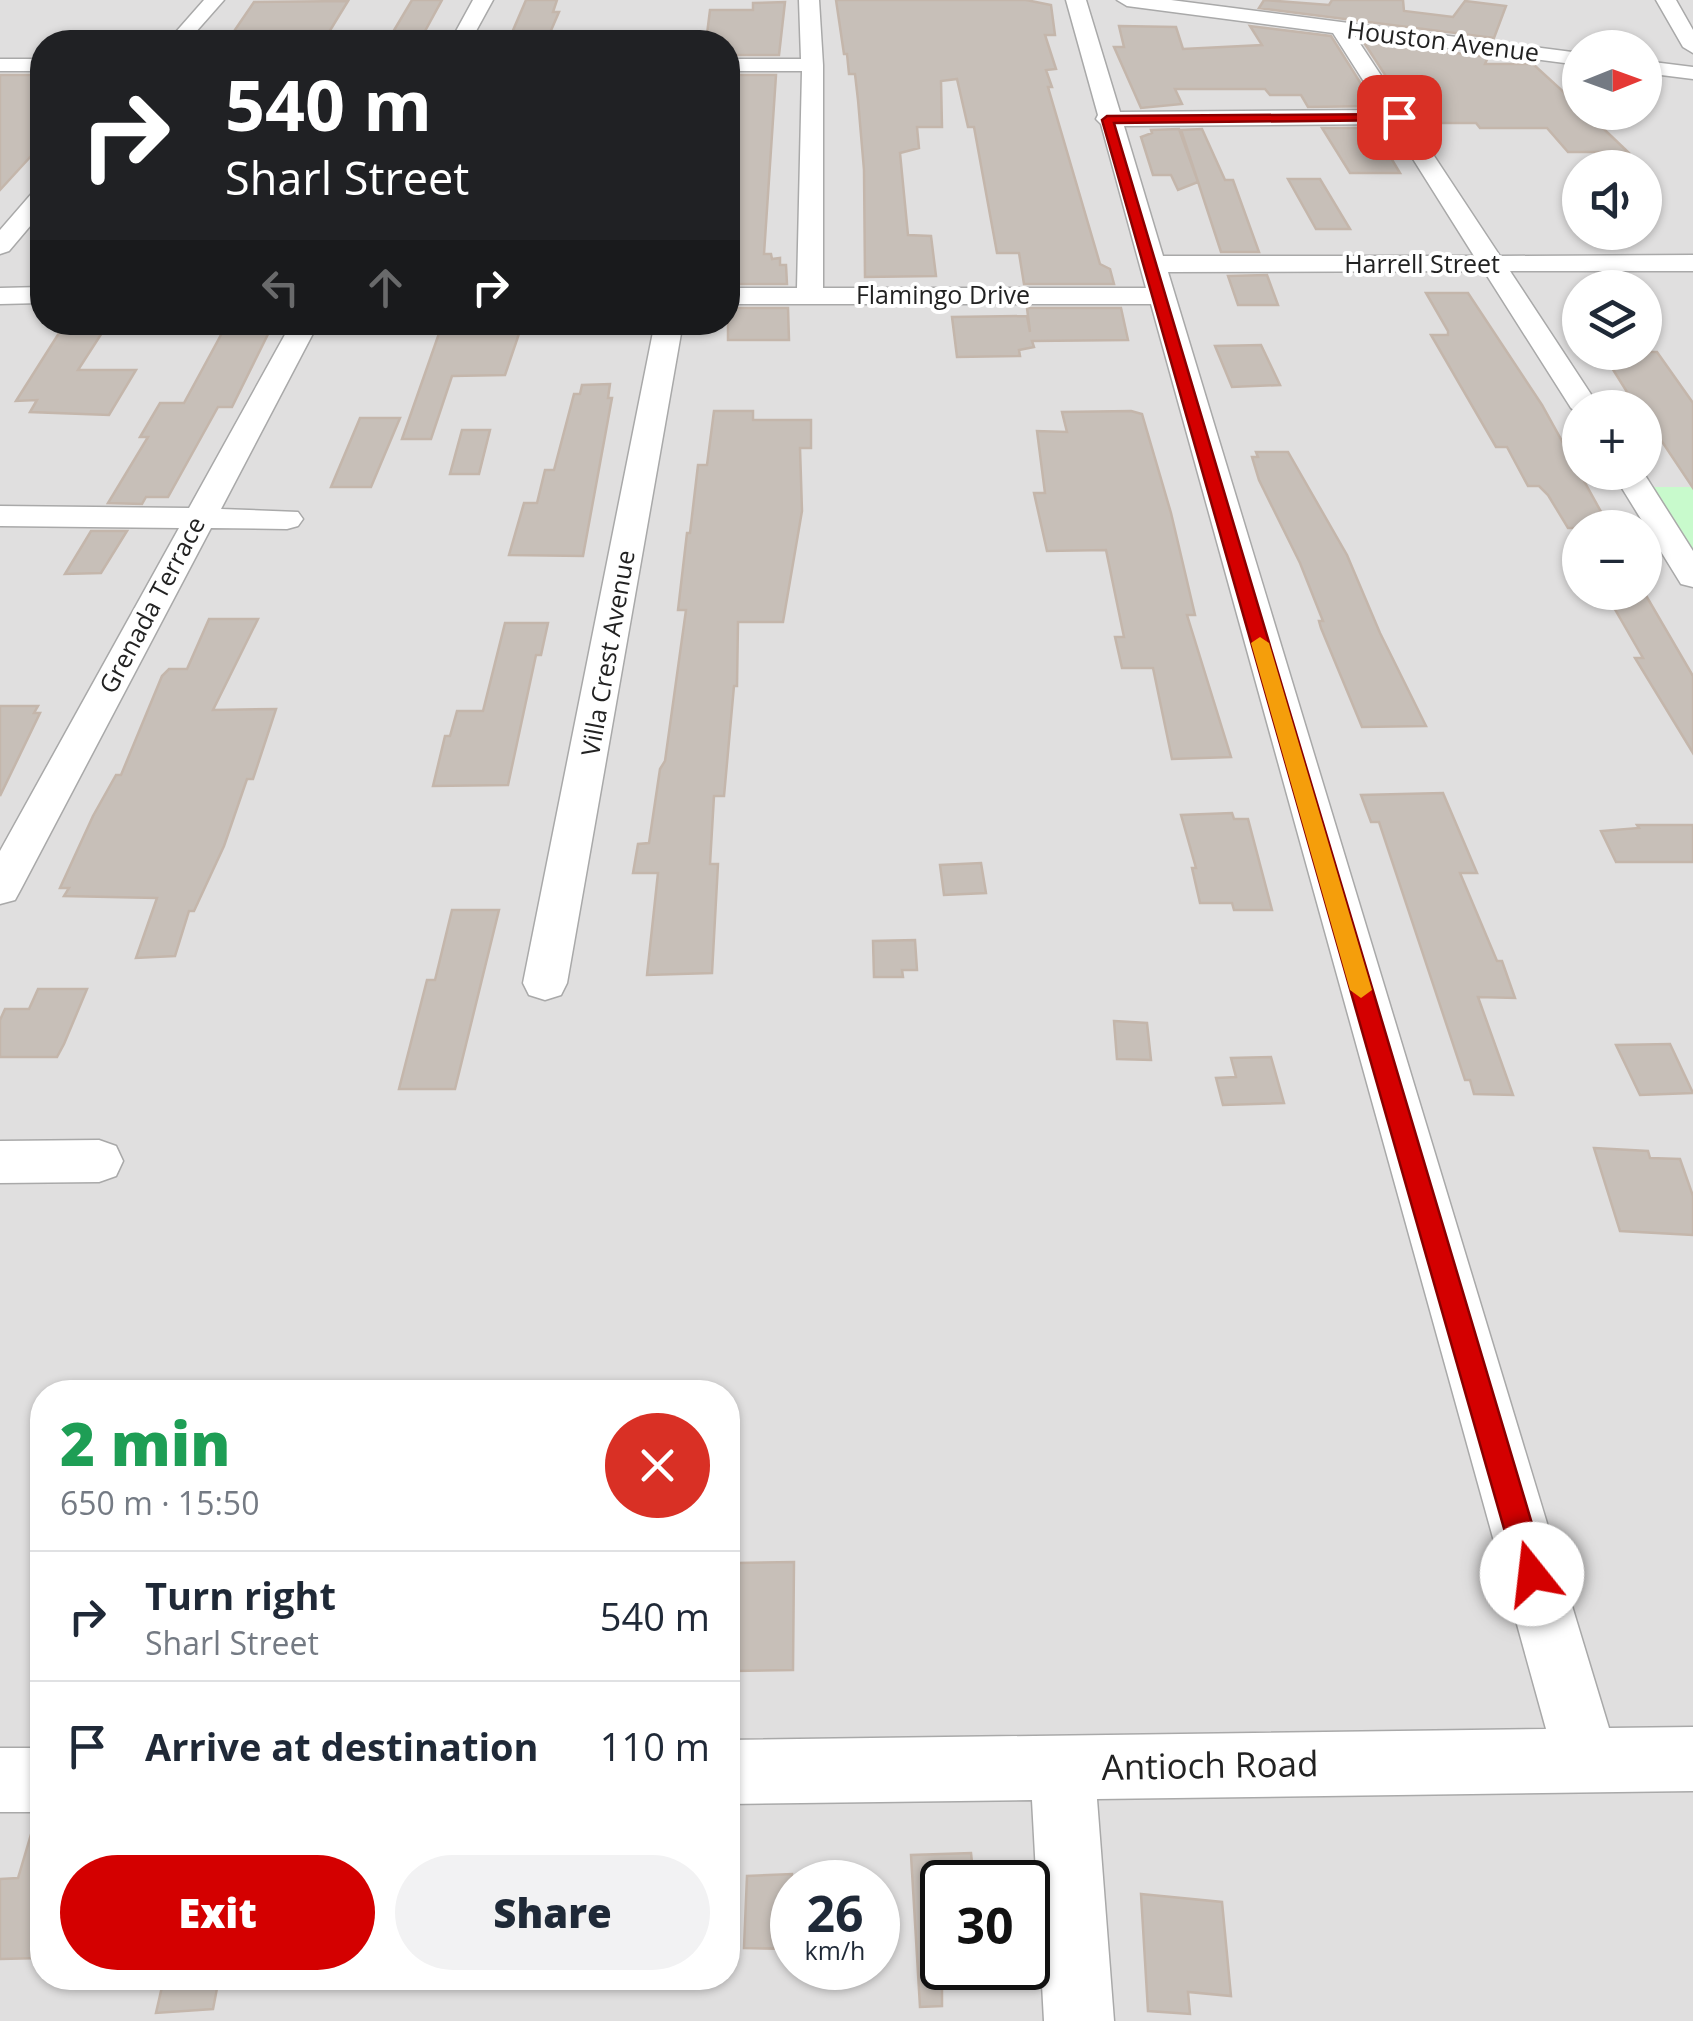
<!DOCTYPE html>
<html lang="en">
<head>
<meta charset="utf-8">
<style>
	:root { --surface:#fff; --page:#f2f2f3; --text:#1f2937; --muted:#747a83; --line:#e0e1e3; --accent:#d40000 }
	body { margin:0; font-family:"Open Sans",sans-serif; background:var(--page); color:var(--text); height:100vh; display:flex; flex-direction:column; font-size:38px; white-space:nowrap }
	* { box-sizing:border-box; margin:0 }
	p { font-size:32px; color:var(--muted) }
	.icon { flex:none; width:55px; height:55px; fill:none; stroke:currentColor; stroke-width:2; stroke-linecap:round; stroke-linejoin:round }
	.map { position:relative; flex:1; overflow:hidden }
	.side { position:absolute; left:30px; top:1380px; width:710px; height:610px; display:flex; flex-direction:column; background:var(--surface); border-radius:40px; box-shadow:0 2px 8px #0004 }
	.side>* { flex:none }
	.guide { position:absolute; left:30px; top:30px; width:710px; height:305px; border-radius:40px; box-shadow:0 2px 8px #0004; background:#202124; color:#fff; overflow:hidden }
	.needle { width:65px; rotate:89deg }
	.controls { position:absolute; left:1562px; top:30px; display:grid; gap:20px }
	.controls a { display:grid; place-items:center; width:100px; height:100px; border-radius:50%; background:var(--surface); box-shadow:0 2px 8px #0004; font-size:50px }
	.speed { position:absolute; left:770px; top:1860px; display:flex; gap:20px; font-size:50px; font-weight:700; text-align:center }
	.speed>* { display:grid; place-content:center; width:130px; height:130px; border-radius:50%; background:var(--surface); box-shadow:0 2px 8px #0004; line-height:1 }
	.speed small { font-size:25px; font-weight:400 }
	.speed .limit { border:5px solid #111; border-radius:15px; background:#fff; color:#111 }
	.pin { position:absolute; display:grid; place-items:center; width:85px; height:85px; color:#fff; margin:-42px; border-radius:20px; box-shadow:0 5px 15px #0006 }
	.me { position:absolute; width:110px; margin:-55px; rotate:344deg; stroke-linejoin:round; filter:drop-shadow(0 0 8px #0008) }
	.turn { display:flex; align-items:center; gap:35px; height:210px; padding:0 30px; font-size:45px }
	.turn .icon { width:130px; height:130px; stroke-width:2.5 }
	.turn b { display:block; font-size:70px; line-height:85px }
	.lanes { display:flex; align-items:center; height:95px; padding:0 30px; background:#0003; justify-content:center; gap:50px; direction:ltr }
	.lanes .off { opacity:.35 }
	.round { display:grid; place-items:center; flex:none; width:105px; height:105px; border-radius:52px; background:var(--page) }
	.overview { display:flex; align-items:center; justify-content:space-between; height:170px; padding:0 30px }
	h1 { font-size:60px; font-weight:800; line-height:75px; color:#1e9e55 }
	.action { display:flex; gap:20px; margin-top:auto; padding:20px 30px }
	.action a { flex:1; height:115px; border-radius:60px; background:var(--accent); color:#fff; font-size:40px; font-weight:800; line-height:115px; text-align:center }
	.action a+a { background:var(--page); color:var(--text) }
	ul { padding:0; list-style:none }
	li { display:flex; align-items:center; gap:30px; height:130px; padding:0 30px; border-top:2px solid var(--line) }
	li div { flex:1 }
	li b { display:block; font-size:38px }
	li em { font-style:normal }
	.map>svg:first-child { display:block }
	.residential { fill:#e0dfdf; fill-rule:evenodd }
	.park { fill:#c8facc }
	.building { fill:#c7bfb8; stroke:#c4b6ab; stroke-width:2.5 }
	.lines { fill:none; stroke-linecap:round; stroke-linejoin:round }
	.minor-casing { stroke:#a9a9a9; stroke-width:3 }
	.minor { fill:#fff; fill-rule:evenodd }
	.route { fill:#d40000; stroke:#8a0000; stroke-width:2.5 }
	.slow { fill:#f59e0b }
	.labels { text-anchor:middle; stroke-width:8; stroke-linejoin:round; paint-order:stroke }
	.far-street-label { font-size:25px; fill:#222; stroke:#fff }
	.near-street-label { font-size:35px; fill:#222; stroke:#fff }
</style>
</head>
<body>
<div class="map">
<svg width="1693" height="2021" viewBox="0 0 1693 2021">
	<rect width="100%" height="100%" fill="#f2efe9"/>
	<path class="residential" d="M0,0H1693V2021H0ZM42,42H728V322H42ZM1580,48H1645V112H1580ZM1580,168H1645V232H1580ZM1580,288H1645V352H1580ZM1580,408H1645V472H1580ZM1580,528H1645V592H1580ZM42,1392H728V1978H42ZM792,1882H878V1968H792ZM942,1882H1028V1968H942Z"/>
	<path class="park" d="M1639,487H1693V567Z"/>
	<path class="building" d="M412,0H442L419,42H387Z
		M526,0H557L553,12H559L546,42H508Z
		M836,0H1026L1051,5L1055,35H1045L1056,69L1046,70L1052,87H1048L1100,264L1110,269L1114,284H1024L1019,253H997L974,127H968L957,79L941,81L942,127H917L919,148L900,153L908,235L931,236L936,276L865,277L864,170L858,100L855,74H849L847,54H844Z
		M1264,0L1329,5L1332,0H1403L1404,11L1453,17L1465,1L1506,6L1494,38L1259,8Z
		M348,1L323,42L228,40L254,2Z
		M785,2L779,55H728V42H706L710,10H753V3Z
		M1119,26L1176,27L1183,49L1262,45L1250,26L1331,36L1375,106L1308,107L1301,95H1270L1265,89H1175L1182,104L1141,108L1114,47H1124Z
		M1363,41L1488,57L1485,64H1533L1580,107V112H1586L1628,152H1568L1547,128H1480L1476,123H1438L1426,107H1406Z
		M0,75H42V144L0,190Z
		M728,75H776L764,254H771L772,259L780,258V265H786L787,284H728V227L734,178H728V174L735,99H728Z
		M1322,128H1373L1400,173H1350Z
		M1179,129L1198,182L1178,190L1171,175H1153L1141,137L1152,133L1151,130Z
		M1202,129L1225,180H1233L1259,252H1221L1181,130Z
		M1288,179H1320L1350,229H1316Z
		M1267,275L1278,305H1238L1228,276Z
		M1426,293H1468L1542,405L1610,528H1568L1548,495L1539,486H1528L1507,447H1496L1431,335H1448V331Z
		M728,308H788L789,340H728Z
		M1027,308H1121L1128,340L1032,341L1034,347L1019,350L1020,356L957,357L952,317L1027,316L1030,332Z
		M66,322H109L78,370H136L109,415L30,412L37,400L16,401Z
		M228,322H274L232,407H218L168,497H146L142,504L108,503L148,437H140L160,403H184Z
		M443,322H523L505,375L452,376L431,439H402Z
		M1261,345L1280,385L1232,387L1215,346Z
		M1602,352H1657L1693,403V488L1645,416V408H1637Z
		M610,384L608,398H612L583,556L509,555L524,503H537L545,470H554L574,394H580L582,385Z
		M714,411H753V420H811V448H800L802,511L783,622H738L737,686H734L724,796H714L710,864H718L712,973L647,975L658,873H633L638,844L649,843L660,769L665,761L686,610H678L687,533H690L698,465H707Z
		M1131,411L1142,414L1171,513L1195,615H1187L1231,757L1172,759L1153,668H1122L1115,637H1124L1106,550L1047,551L1034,493H1045L1037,431L1067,432L1062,412Z
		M360,418H400L371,487H331Z
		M462,430H490L479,474H450Z
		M1256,452H1288L1347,555L1380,633L1426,726L1362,727L1321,628L1319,621H1323L1300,563L1259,480L1252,457H1258Z
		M91,531H127L101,573L65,574Z
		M1605,592H1644L1693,676V753L1635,658H1643Z
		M209,619H258L213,710L276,709L253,779H247L224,846L194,911H189L175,956L136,958L157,898L64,896L69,888H60L93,816L116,775H121L162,676L169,669H187Z
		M505,623H548L541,655H536L508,785L433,786L445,736H450L457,711H483Z
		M0,706H38L34,713H40L0,796Z
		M1443,793L1477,873H1460L1497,961H1502L1515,998L1478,997L1513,1095L1474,1094L1470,1080H1465L1379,822H1371L1361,795Z
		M1232,813L1234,819H1248L1272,910H1234L1232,903H1200L1192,868H1196L1181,815Z
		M1637,825H1693V862H1616L1601,831L1639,828Z
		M981,863L986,893L944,895L940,865Z
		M452,910H499L455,1089H399L427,980H435Z
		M915,940L917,970H902L903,977H874L873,941Z
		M38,989H87L64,1044L57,1057H0V1020L5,1009H29Z
		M1114,1021L1147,1023L1151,1060L1117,1059Z
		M1670,1044L1693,1093L1640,1095L1616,1045Z
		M1271,1057L1284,1103L1223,1105L1216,1078L1236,1077L1231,1058Z
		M1594,1148L1648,1151L1650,1158L1680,1159L1693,1196V1235L1620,1231Z
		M794,1562L793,1670L735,1671L737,1563Z
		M35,1821L42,1822V1958L0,1959V1879L18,1878Z
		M971,1853L974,1882H942V2006L920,2007L911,1855Z
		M792,1874V1949L744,1948L747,1876Z
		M1141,1894L1222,1902L1231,1996L1188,1992L1190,2014L1148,2011Z
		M164,1978H219L213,2009L156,2013Z"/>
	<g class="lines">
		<g class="minor-casing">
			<path id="minor" d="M204,0H224L187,42H167Z
				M473,0H493L470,42H450Z
				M799,0H819L823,65V288H1146L1101,124L1096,119L1098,115L1066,0H1086L1120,112L1382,110L1333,33L1127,6L1117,0H1171L1580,53V65L1355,36L1500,256L1693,255V271H1510L1600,408H1580V415L1571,408L1484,271L1168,272L1609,1728L1693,1727V1791L1097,1799L1114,2021H1044L1032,1800L728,1804V1740L1546,1729L1151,304H728V288H797L802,71H728V59H801ZM1391,124L1474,256H1163L1124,126Z
				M1656,0H1676L1693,30V53L1683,47Z
				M0,59H42V71H0Z
				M1645,61L1693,67V79L1645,73Z
				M42,190V212L9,251L0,254V230L33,192Z
				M42,287V303L0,304V288Z
				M292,322H319L221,509L298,512L303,519L298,526L287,529L211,528L21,889L15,900L0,904V851L179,528L0,526V506L189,508Z
				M655,322H683L567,983L561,995L545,1000L529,995L523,983Z
				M1612,472H1643L1693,551V587L1681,584Z
				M99,1140L116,1146L123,1161L116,1176L99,1182L0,1183V1141Z
				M0,1748H42V1812H0Z"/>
		</g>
		<use href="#minor" class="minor"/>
	</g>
	<path class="route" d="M1399,114L1403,120L1114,123L1547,1574L1543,1585L1532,1589L1522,1585L1517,1574L1102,120L1107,116Z"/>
	<path class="slow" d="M1260,637L1269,643L1372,990L1361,998L1350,990L1251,643Z"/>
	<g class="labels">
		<g class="far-street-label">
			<text transform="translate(1443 41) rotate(7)" y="9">Houston Avenue</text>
			<text x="1422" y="273">Harrell Street</text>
			<text x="943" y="304">Flamingo Drive</text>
			<text transform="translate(152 605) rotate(-62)" y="9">Grenada Terrace</text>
			<text transform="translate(608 653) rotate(-80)" y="9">Villa Crest Avenue</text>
		</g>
		<g class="near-street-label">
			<text transform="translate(1210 1766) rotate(-1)" y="12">Antioch Road</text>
		</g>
	</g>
</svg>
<div class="controls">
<a><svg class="needle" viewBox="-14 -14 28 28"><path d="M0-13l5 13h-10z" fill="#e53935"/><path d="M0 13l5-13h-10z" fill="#747a83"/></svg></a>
<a><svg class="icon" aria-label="sound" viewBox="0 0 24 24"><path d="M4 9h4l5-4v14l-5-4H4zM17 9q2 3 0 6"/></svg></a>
<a><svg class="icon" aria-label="layers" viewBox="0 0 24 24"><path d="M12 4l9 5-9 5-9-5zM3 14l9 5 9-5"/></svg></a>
<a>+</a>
<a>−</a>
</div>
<div class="speed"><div>26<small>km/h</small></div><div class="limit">30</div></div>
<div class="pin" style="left:1399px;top:117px;background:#d93025"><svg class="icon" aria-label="arrive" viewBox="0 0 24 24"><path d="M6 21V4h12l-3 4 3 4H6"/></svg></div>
<svg class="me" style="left:1532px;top:1574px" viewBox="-20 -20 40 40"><circle r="19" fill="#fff"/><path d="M0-13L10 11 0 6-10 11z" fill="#d40000"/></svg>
<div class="guide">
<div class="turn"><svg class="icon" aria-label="right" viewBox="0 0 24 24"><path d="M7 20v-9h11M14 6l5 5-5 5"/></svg><div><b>540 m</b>Sharl Street</div></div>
<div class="lanes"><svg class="icon off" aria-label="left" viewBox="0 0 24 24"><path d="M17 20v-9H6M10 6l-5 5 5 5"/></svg><svg class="icon off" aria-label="ahead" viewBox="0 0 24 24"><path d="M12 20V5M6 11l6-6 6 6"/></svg><svg class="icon" aria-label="right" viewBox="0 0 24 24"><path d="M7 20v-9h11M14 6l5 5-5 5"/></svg></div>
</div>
<section class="side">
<div class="overview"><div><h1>2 min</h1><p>650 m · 15:50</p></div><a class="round" style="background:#d93025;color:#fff"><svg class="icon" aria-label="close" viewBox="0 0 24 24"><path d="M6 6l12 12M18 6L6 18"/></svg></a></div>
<ul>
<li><svg class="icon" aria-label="right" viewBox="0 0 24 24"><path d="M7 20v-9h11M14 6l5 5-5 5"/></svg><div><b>Turn right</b><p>Sharl Street</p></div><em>540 m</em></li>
<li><svg class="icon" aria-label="arrive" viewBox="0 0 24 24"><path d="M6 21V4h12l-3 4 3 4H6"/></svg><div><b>Arrive at destination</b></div><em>110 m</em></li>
</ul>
<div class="action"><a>Exit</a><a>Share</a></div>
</section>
</div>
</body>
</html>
